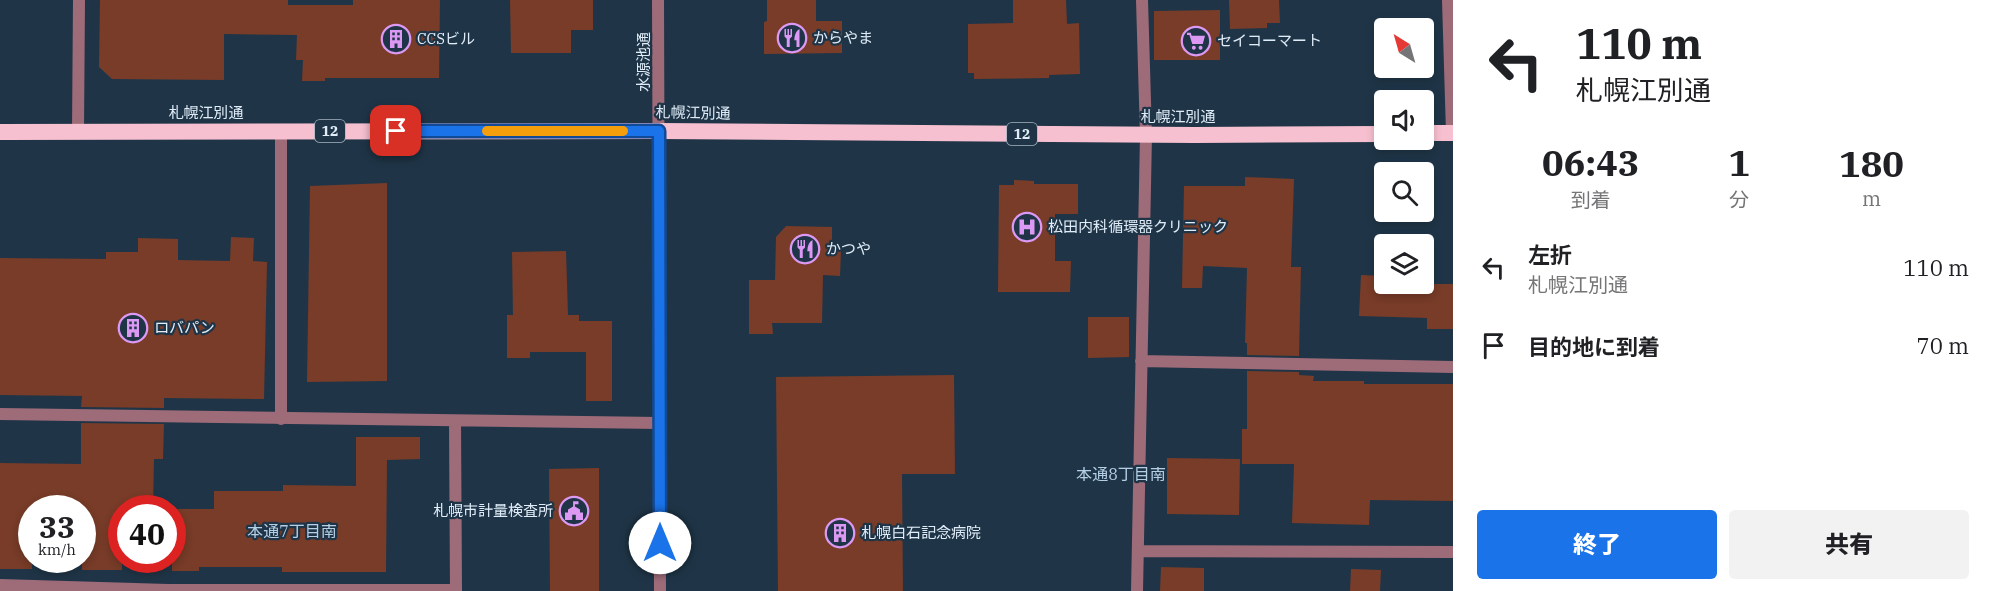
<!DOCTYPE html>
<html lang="ja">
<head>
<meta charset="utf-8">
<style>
	:root { --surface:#fff; --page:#f2f2f2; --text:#202124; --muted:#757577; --accent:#1a73e8 }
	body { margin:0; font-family:"IBM Plex Serif","Noto Sans JP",serif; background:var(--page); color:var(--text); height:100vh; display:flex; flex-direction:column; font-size:22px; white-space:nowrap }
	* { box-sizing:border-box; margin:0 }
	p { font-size:20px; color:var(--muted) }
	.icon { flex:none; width:33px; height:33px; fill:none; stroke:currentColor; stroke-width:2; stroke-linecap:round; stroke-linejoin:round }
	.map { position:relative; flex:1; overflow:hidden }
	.sheet { display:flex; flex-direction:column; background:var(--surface); width:540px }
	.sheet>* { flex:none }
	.banner { background:#fff; color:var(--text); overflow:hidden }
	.needle { width:39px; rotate:323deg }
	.tools { position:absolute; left:1374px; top:18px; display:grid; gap:12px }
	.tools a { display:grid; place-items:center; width:60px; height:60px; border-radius:6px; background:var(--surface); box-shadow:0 3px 9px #0003; font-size:30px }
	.speed { position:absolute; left:18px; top:495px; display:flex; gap:12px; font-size:30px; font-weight:700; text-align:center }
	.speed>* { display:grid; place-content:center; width:78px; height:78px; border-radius:50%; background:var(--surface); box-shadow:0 3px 9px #0003; line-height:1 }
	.speed small { font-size:15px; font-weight:400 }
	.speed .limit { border:9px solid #d22; background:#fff; color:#111 }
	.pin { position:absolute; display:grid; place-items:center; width:51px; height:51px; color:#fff; margin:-26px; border-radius:12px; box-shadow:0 3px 9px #0006 }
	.me { position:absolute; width:66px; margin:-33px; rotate:0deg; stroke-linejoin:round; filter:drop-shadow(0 0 4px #0008) }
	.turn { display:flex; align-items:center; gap:21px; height:126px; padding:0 24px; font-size:27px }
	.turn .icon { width:78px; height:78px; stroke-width:2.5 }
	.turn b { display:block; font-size:42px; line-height:51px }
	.eta { display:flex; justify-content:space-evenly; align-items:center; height:102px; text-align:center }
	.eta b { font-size:36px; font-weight:800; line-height:42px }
	.cta { display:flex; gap:12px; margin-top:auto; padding:12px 24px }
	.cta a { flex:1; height:69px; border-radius:6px; background:var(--accent); color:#fff; font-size:24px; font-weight:800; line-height:69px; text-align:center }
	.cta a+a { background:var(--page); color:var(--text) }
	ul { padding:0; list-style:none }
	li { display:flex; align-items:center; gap:18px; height:78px; padding:0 24px }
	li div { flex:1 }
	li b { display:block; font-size:22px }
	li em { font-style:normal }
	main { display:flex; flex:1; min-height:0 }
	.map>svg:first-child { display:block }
	.building { fill:#783c28 }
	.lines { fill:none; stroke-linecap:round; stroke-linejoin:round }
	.service { stroke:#9e6b79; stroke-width:12 }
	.minor { stroke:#9e6b79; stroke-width:12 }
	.tertiary { stroke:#9e6b79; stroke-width:12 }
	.trunk { stroke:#f7c0d0; stroke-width:16 }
	.route-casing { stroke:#114b97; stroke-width:15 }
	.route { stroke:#1a73e8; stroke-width:10 }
	.slow { stroke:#f59e0b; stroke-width:10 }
	.labels { text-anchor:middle; stroke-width:4.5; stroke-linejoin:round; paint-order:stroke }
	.shield { fill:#1f3547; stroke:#a6b6c4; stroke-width:1.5 }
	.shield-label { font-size:14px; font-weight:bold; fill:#e0edf9 }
	.poi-label { font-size:15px; fill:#e0edf9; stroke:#1f3547; text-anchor:start }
	.street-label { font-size:15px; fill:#e0edf9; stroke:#1f3547 }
	.neighbourhood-label { font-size:16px; fill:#b5cfe5; stroke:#1f3547 }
</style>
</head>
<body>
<main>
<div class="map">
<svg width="1453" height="591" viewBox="0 0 1453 591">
	<rect width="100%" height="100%" fill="#1f3547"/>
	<path class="building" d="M100,0H288V5H353V0H440L439,78H325V81H302L303,60H296L297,35L224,34V80L112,79L99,67Z
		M510,0H593V30H571V53H511Z
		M767,0H816V21H842V53L764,54V22L767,21Z
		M1013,0H1066L1067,24L1079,23L1080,74L1049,75V78L974,79V73H968V24L1013,23Z
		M1229,0H1279L1280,23H1267V28L1230,29Z
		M1220,10V60H1154V11Z
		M1245,177L1294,179L1291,267H1301L1299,356L1247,355V343H1245L1247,268L1203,266L1202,288H1182L1184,186H1245Z
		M1014,180L1034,181V184H1078V214H1055V261H1071L1070,292H998L999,185H1014Z
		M387,183V381L307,382L310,186Z
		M786,226L832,227V251H841L840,276L823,275L822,323H772L773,334H749V280H775L776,237Z
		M231,237L254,238L253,261L267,262L264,399L164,398V408L81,407L82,396L0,395V258L106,259V252H138V238L178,239V260L230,261Z
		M566,251L568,315H579V321H612V401H586V352H530V358H507V315H513L512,252Z
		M1361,275L1384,276V284H1453V329H1427V318L1359,316Z
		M1088,317H1129V357L1088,358Z
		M1247,371L1299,372V375L1314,376L1313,381H1364V384H1453V501L1370,500L1369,525L1292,523L1294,464H1242V429H1247Z
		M954,375L955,474H902L903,591H778L776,377Z
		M81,423L164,424L163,459H154L153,507H122V570H82V508H32V569H0V463L81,464Z
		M356,437H420V459L387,460L386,572H282V567H199V571H172V509H214V491H283V485L356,486Z
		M1167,458L1240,459L1239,515L1167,514Z
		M599,468V591H550L549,469Z
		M1161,567L1204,568V591H1160Z
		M1351,569L1381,570L1380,591H1350Z"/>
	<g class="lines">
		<path class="service" d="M281,131V419"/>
		<path class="minor" d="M1448,0L1452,133
			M78,131L79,0
			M1141,361L1453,367
			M0,414L659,423
			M455,421L456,591
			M1138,551L1453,552
			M0,585L168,590H456
			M1137,591L1146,135L1142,0"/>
		<path class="tertiary" d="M658,0L660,591"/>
		<path class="trunk" d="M0,132L659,131L1195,135L1384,134
			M1424,133H1453"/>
	</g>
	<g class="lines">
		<g class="route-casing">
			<path id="route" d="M396,131H659L660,543"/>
		</g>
		<use href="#route" class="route"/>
		<path class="slow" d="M487,131H623"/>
	</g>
	<defs>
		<g id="restaurant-ring" transform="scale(1.5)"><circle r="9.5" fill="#1f3547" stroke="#dc99f4" stroke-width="1.5"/><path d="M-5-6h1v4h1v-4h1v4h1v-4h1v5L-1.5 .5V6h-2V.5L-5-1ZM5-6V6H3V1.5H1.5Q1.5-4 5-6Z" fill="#dc99f4"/></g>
		<g id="building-ring" transform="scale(1.5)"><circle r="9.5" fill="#1f3547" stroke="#dc99f4" stroke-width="1.5"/><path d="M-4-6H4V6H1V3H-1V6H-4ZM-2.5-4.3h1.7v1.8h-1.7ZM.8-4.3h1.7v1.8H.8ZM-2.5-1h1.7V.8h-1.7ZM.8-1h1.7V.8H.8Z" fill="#dc99f4"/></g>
		<g id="supermarket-ring" transform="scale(1.5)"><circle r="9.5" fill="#1f3547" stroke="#dc99f4" stroke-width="1.5"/><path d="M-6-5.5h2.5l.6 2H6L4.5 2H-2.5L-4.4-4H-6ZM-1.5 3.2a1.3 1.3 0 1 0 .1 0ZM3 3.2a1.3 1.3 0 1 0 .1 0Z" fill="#dc99f4"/></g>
		<g id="hospital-ring" transform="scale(1.5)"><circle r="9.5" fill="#1f3547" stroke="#dc99f4" stroke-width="1.5"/><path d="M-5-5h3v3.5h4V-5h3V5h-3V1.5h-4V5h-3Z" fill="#dc99f4"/></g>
		<g id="civic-ring" transform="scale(1.5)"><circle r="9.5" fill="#1f3547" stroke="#dc99f4" stroke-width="1.5"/><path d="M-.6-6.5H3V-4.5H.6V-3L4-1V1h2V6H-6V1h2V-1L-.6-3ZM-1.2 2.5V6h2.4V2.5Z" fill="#dc99f4"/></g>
	</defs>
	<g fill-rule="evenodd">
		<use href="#restaurant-ring" x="792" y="38"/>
		<use href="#building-ring" x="396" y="39"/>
		<use href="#supermarket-ring" x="1196" y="41"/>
		<use href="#hospital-ring" x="1027" y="227"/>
		<use href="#restaurant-ring" x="805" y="249"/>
		<use href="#building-ring" x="133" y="328"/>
		<use href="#civic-ring" x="574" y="511"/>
		<use href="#building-ring" x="840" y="533"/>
	</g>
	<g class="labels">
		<g class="shield">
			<rect x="315" y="120" width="30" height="22" rx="4.5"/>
			<rect x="1007" y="123" width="30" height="22" rx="4.5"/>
		</g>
		<g class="shield-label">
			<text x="330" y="136">12</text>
			<text x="1022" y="139">12</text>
		</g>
		<g class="poi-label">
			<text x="813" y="43">からやま</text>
			<text x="417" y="44">CCSビル</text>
			<text x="1217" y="46">セイコーマート</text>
			<text x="1048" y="232">松田内科循環器クリニック</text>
			<text x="826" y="254">かつや</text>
			<text x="154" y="333">ロバパン</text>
			<text x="553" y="516" text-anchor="end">札幌市計量検査所</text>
			<text x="861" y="538">札幌白石記念病院</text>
		</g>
		<g class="street-label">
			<text transform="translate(644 62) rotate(-90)" y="5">水源池通</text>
			<text x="206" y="118">札幌江別通</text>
			<text transform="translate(693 113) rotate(1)" y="5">札幌江別通</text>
			<text x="1178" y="122">札幌江別通</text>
		</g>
		<g class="neighbourhood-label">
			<text x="1121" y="480">本通8丁目南</text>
			<text x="292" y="537">本通7丁目南</text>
		</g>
	</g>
</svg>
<div class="tools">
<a><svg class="needle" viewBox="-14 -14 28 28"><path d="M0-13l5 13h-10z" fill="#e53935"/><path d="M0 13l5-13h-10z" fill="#757577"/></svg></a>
<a><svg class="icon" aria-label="sound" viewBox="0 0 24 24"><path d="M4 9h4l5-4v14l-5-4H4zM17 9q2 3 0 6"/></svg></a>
<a><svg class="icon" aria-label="search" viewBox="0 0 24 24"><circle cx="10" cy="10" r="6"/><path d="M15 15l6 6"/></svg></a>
<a><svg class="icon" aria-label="layers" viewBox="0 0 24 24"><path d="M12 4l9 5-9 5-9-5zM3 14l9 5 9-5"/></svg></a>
</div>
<div class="speed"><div>33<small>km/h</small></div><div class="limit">40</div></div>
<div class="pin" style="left:396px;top:131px;background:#d93025"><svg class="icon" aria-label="arrive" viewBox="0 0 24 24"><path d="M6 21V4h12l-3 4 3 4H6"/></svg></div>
<svg class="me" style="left:660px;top:543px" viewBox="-20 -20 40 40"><circle r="19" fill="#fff"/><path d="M0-13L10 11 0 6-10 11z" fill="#1a73e8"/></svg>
</div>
<section class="sheet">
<div class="banner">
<div class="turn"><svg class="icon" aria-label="left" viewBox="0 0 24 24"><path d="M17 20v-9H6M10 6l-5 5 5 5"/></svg><div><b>110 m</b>札幌江別通</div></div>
</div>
<div class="eta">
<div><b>06:43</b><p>到着</p></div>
<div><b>1</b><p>分</p></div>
<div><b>180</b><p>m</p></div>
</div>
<ul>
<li><svg class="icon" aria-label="left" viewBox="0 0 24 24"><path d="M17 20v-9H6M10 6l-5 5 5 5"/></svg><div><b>左折</b><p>札幌江別通</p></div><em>110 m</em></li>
<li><svg class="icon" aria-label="arrive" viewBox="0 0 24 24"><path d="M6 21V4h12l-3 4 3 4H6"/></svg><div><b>目的地に到着</b></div><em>70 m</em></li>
</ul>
<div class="cta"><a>終了</a><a>共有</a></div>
</section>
</main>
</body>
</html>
